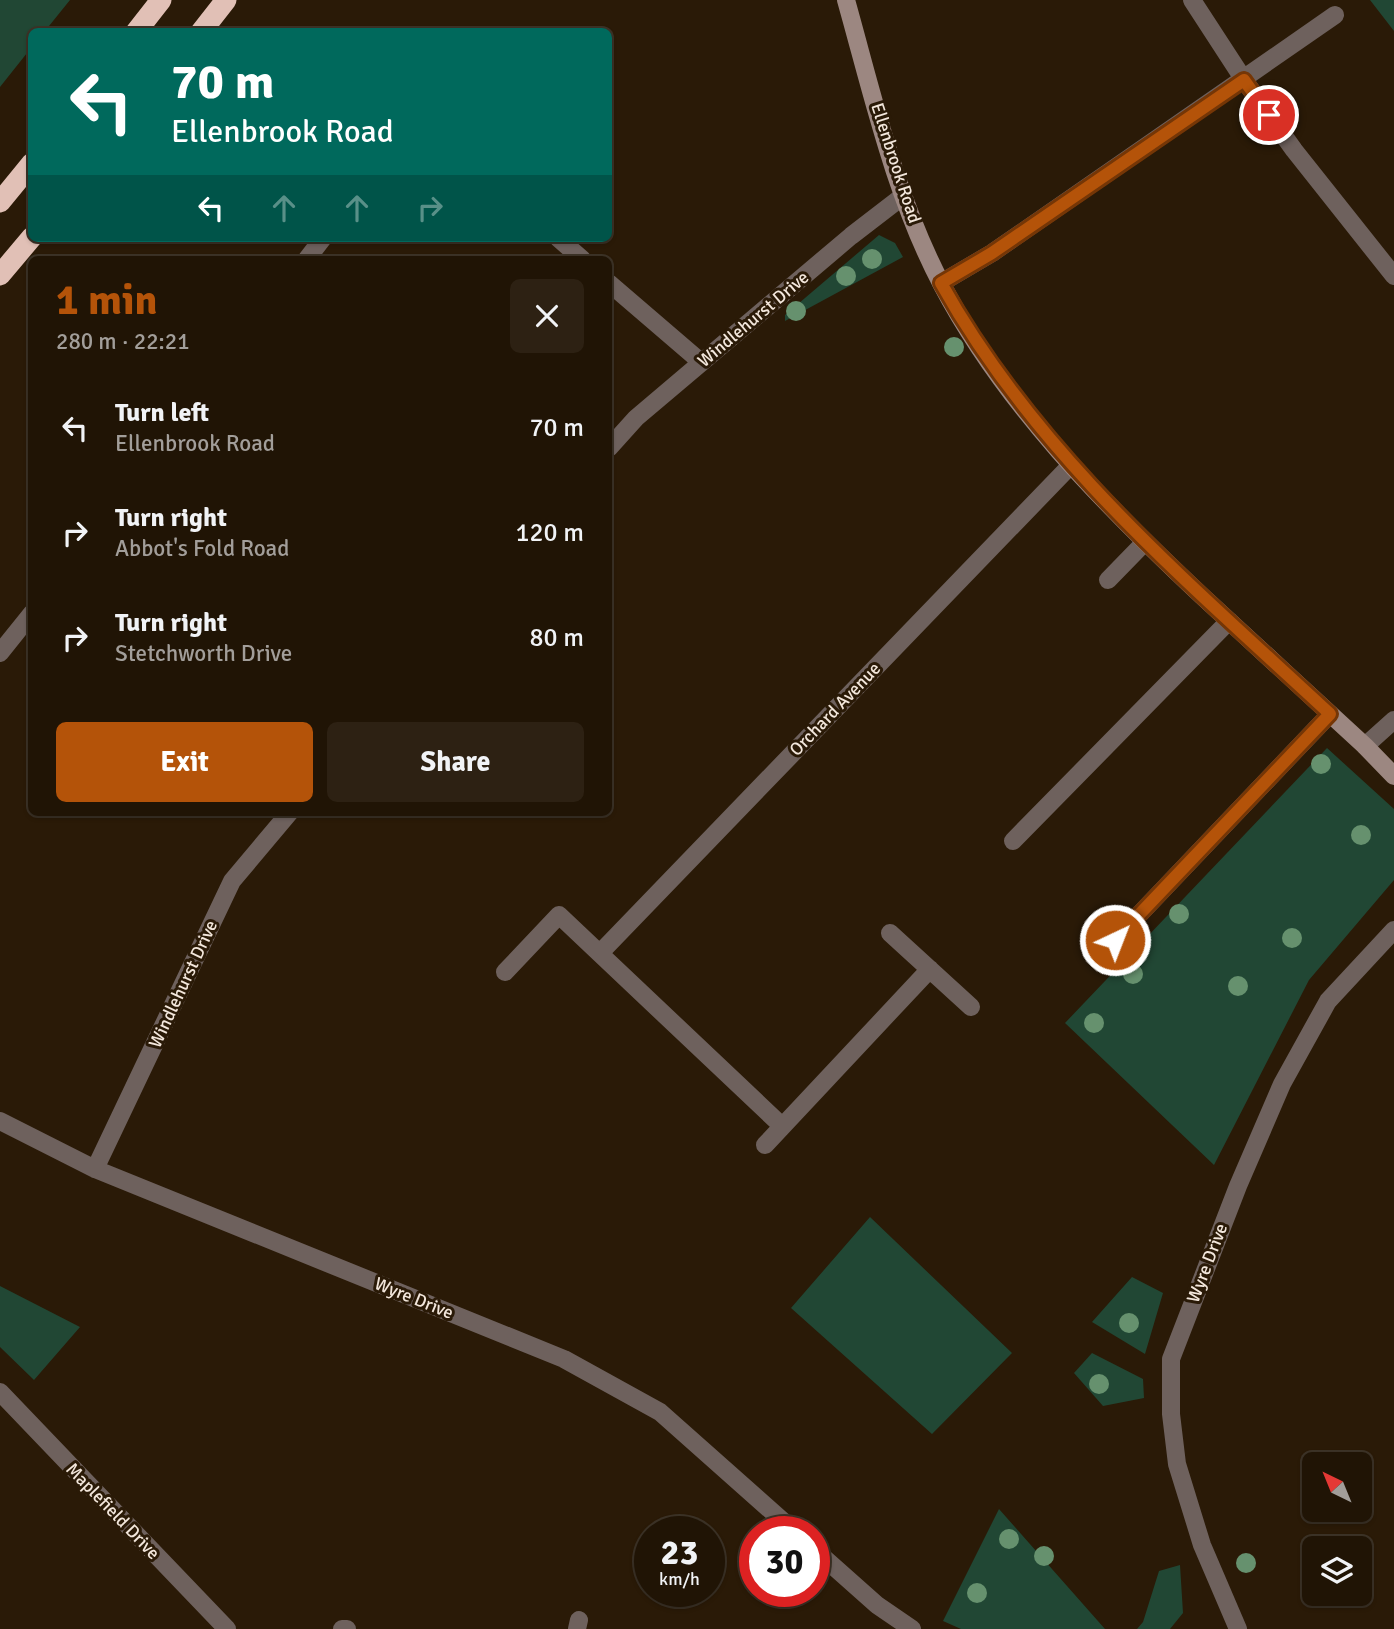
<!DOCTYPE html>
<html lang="en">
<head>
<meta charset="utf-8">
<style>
	:root { --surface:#201405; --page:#2d2113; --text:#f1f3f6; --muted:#a29e9a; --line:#3d3327; --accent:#b45309 }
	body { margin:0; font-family:Signika,sans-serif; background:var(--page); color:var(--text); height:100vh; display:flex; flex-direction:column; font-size:26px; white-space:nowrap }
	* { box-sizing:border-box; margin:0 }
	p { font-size:23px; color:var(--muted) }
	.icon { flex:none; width:38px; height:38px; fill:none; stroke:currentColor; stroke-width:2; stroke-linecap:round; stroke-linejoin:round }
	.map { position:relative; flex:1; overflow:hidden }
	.sheet { position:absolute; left:28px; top:256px; width:584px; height:560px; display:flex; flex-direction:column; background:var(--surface); border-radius:10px; box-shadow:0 2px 5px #0004,0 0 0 2px var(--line) }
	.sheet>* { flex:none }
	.banner { position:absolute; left:28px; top:28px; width:584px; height:214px; border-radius:10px; box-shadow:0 2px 5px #0004,0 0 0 2px var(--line); background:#00695c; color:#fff; overflow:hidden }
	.needle { width:46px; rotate:317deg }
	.buttons { position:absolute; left:1302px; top:1452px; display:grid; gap:14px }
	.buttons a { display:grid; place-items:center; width:70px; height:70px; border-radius:10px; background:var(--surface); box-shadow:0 2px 5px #0004,0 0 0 2px var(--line); font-size:35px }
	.speed { position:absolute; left:634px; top:1516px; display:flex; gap:14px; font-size:35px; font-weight:700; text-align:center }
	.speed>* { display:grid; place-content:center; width:91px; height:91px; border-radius:50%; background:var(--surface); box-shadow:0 2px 5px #0004,0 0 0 2px var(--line); line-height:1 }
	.speed small { font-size:18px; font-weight:400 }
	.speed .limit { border:10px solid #d22; background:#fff; color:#111 }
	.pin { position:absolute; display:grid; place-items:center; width:60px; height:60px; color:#fff; margin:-30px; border:4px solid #fff; border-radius:50%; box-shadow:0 2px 7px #0007 }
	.me { position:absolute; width:77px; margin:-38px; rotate:43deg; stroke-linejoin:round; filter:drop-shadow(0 0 5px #0008) }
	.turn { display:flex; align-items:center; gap:24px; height:147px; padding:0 28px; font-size:32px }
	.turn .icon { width:91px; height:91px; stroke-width:2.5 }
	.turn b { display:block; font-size:49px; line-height:60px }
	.lanes { display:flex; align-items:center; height:66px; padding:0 28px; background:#0003; justify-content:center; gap:35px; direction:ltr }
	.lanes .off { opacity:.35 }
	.round { display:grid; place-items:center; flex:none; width:74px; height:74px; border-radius:10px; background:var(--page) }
	.overview { display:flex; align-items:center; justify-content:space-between; height:119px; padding:0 28px }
	h1 { font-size:42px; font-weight:800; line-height:52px; color:var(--accent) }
	.action { display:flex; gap:14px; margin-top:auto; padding:14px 28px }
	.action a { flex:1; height:80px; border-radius:10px; background:var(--accent); color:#fff; font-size:28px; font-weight:800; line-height:80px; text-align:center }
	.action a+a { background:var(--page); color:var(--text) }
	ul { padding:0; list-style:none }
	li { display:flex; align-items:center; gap:21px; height:105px; padding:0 28px }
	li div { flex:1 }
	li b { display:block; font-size:26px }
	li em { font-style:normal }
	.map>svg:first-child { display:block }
	.green { fill:#214734 }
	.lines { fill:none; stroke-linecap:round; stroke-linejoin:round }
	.lane { stroke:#6e615d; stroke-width:18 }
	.street { stroke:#6e615d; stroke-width:18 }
	.secondary { stroke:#9c8781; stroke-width:18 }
	.highway { stroke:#e1c0b6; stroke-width:21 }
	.tree { fill:#66916e }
	.route-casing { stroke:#753606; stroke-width:18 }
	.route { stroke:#b45309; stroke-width:12 }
	.labels { text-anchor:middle; stroke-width:6; stroke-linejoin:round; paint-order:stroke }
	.street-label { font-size:18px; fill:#f3e7dc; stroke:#2a1a07 }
</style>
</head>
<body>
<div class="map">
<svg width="1394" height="1629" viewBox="0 0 1394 1629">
	<rect width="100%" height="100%" fill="#2a1a07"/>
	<path class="green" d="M0,0H70L45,31L32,32L31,48L0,87Z
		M1370,0H1394V31Z
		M879,235L895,243L903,257L785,321V315Z
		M1327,748L1394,809V880L1309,980L1214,1165L1065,1023Z
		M870,1217L1012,1353L932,1434L791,1308Z
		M1132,1277L1163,1293L1145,1354L1092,1322Z
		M0,1286L80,1327L34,1380L0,1347Z
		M1092,1353L1143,1379L1144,1398L1103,1406L1074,1373Z
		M999,1509L1105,1629H961L943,1621Z
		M1180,1565L1183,1613L1170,1629H1137L1143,1622L1159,1571Z"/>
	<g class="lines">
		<path class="lane" d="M1108,580L1145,542
			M1013,841L1229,621"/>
		<path class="street" d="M1192,0L1244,80L1294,150L1394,276
			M558,238L582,259
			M307,259L323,238
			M609,283L701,362
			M941,283L992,253L1335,15
			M609,448L636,418L851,236L903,196
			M0,653L32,613
			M1365,746L1394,720
			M890,933L971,1007
			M1115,940L1330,714
			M600,953L1071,465
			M505,972L559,915L782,1126
			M0,1121L95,1169L564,1359L660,1412L794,1531
			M765,1145L930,969
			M95,1169L232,881L290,812
			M0,1392L227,1629
			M814,1549L877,1605L912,1629
			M342,1629H347
			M577,1629L579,1620
			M1238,1629L1202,1545L1177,1464L1171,1414V1359L1238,1186L1282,1084L1328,1001L1394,930"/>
		<path class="secondary" d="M846,0C873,96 895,196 942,285C1005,405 1104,504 1202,596C1256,646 1311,696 1365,746L1394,776"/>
		<path class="highway" d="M136,32L161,0
			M201,32L226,0
			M0,202L32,163
			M0,275L32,237"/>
	</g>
	<g class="tree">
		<circle cx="872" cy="259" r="10"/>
		<circle cx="846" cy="276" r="10"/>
		<circle cx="796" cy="311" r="10"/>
		<circle cx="954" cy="347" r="10"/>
		<circle cx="1321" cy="764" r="10"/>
		<circle cx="1361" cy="835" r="10"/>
		<circle cx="1179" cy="914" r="10"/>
		<circle cx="1292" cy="938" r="10"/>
		<circle cx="1133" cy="974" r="10"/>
		<circle cx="1238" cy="986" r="10"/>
		<circle cx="1094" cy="1023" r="10"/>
		<circle cx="1129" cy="1323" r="10"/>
		<circle cx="1099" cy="1384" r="10"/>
		<circle cx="1009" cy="1539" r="10"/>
		<circle cx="1044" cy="1556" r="10"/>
		<circle cx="1246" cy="1563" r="10"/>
		<circle cx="977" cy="1593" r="10"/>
	</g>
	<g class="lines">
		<g class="route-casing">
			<path id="route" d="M1115,940L1330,714C1187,581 1037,456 941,283L992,253L1244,80L1269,115"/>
		</g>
		<use href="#route" class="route"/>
	</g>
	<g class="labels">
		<g class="street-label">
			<text transform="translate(896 163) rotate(72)" y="6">Ellenbrook Road</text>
			<text transform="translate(753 319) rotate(-40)" y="6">Windlehurst Drive</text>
			<text transform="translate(835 709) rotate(-46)" y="6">Orchard Avenue</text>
			<text transform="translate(183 984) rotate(-65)" y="6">Windlehurst Drive</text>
			<text transform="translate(1207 1263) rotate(-69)" y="6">Wyre Drive</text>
			<text transform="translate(414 1298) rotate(22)" y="6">Wyre Drive</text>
			<text transform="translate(113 1511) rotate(46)" y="6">Maplefield Drive</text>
		</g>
	</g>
</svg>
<div class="buttons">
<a><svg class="needle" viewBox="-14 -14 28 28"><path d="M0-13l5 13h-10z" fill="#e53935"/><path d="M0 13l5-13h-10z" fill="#a29e9a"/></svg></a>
<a><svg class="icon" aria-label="layers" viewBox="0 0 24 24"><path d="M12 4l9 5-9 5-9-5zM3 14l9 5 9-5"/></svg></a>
</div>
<div class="speed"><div>23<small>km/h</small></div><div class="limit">30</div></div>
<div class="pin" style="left:1269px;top:115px;background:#d93025"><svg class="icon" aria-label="arrive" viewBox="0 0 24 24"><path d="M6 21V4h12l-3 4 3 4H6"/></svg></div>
<svg class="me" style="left:1115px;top:940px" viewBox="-20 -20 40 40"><circle r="17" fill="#b45309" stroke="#fff" stroke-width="3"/><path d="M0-11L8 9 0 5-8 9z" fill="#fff"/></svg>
<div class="banner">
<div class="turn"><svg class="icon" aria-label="left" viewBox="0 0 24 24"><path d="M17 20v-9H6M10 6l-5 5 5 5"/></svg><div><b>70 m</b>Ellenbrook Road</div></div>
<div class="lanes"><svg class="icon" aria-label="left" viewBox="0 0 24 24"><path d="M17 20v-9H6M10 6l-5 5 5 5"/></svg><svg class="icon off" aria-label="ahead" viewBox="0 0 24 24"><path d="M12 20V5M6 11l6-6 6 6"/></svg><svg class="icon off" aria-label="ahead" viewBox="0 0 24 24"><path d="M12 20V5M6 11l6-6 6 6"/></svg><svg class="icon off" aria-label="right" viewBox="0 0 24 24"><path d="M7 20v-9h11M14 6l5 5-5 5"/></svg></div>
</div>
<section class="sheet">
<div class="overview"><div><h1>1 min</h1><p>280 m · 22:21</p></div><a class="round"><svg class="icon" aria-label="close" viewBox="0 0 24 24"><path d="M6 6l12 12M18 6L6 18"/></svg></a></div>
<ul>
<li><svg class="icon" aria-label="left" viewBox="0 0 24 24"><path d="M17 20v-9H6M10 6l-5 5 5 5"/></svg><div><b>Turn left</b><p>Ellenbrook Road</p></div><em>70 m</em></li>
<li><svg class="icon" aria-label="right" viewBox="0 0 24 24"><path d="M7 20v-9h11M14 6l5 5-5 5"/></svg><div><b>Turn right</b><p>Abbot's Fold Road</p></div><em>120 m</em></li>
<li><svg class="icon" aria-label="right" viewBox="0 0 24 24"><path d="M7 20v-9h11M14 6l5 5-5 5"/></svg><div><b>Turn right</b><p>Stetchworth Drive</p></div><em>80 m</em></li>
</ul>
<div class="action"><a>Exit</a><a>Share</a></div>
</section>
</div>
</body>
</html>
